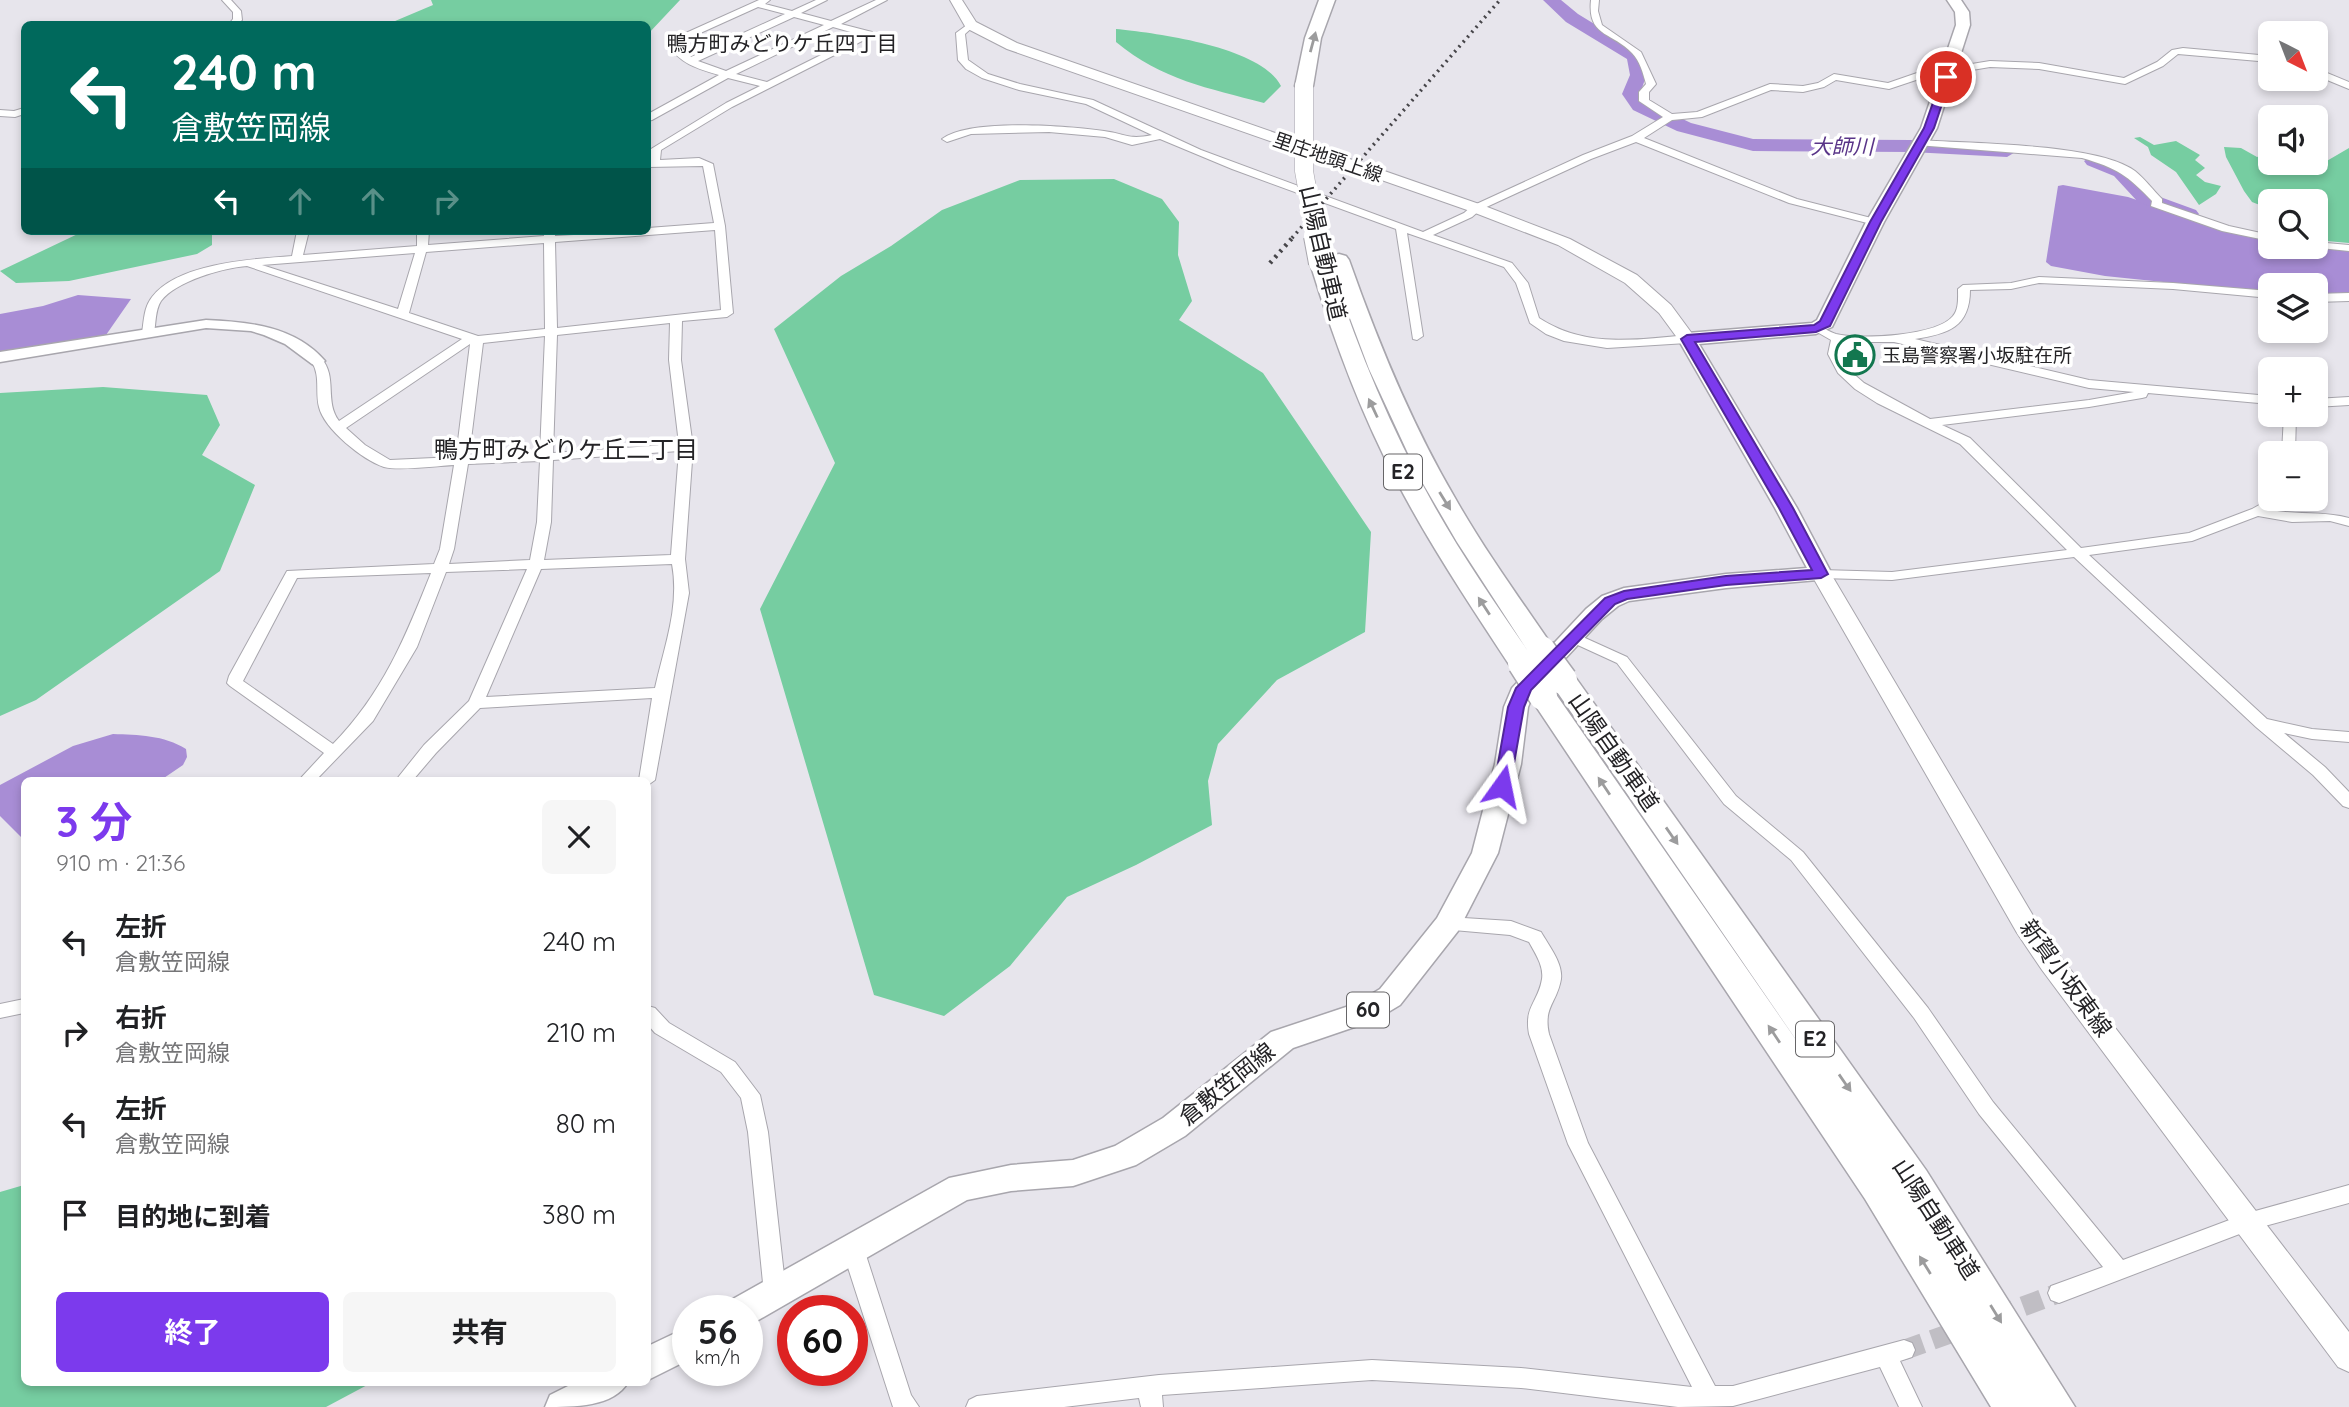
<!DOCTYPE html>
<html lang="ja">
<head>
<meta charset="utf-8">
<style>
	:root { --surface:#fff; --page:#f6f6f6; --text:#202124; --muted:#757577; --accent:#7c3aed }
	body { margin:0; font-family:Quicksand,"Noto Sans JP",sans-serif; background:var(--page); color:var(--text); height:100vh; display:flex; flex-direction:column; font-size:26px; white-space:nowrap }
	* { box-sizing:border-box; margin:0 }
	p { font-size:23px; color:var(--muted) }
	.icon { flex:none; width:38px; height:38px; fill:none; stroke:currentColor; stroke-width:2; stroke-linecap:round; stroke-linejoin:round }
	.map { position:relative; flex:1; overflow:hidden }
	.sheet { position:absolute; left:21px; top:777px; width:630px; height:609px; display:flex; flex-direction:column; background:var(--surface); border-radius:10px; box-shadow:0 4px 10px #0003 }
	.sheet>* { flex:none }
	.top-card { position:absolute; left:21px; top:21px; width:630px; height:214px; border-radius:10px; box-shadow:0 4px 10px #0003; background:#00695c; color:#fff; overflow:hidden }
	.needle { width:46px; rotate:138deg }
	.buttons { position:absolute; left:2258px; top:21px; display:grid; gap:14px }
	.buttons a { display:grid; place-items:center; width:70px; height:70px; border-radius:10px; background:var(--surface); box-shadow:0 4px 10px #0003; font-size:35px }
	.speed { position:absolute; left:672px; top:1295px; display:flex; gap:14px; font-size:35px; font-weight:700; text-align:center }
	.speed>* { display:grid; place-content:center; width:91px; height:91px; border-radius:50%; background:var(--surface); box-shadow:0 4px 10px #0003; line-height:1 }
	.speed small { font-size:18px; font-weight:400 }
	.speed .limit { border:10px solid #d22; background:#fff; color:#111 }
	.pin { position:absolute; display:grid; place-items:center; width:60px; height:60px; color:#fff; margin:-30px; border:4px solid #fff; border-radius:50%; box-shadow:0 2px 7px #0007 }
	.me { position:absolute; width:77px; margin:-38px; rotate:12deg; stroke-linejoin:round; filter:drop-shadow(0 0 5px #0008) }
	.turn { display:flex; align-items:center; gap:24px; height:147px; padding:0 35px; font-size:32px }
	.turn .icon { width:91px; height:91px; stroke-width:2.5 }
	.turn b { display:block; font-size:49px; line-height:60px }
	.lanes { display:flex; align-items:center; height:66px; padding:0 35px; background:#0003; justify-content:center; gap:35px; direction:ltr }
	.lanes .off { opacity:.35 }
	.round { display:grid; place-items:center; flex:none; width:74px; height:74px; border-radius:10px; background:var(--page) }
	.overview { display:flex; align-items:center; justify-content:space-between; height:119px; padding:0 35px }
	h1 { font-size:42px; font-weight:700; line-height:52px; color:var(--accent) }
	.cta { display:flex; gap:14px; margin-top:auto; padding:14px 35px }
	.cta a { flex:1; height:80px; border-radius:10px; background:var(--accent); color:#fff; font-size:28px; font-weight:700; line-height:80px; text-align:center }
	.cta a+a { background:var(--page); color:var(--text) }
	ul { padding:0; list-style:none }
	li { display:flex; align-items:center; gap:21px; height:91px; padding:0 35px }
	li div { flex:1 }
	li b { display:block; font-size:26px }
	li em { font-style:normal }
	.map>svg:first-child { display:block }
	.forest { fill:#76cda1 }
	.water { fill:#a88dd5 }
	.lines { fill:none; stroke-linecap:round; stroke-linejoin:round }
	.river { fill:#a88dd5; fill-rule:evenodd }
	.minor-tunnel { stroke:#c0bec4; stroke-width:20; stroke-dasharray:20 10; stroke-linecap:butt }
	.minor-casing { stroke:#a8a6ad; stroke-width:2 }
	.tertiary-casing { stroke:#a8a6ad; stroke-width:3 }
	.secondary-casing { stroke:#a8a6ad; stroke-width:2 }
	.primary-casing { stroke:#a8a6ad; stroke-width:3 }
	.motorway-casing { stroke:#a8a6ad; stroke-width:3 }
	.minor { fill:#fff; fill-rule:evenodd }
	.tertiary { fill:#fff; fill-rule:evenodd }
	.secondary { fill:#fff; fill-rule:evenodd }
	.primary { fill:#fff; fill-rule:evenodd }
	.motorway { fill:#fff; fill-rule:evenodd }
	.rail-far1 { stroke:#464549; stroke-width:3.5; stroke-dasharray:2 4.5; stroke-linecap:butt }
	.rail { stroke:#464549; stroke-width:4.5; stroke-dasharray:2.5 5; stroke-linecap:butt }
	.motorway-bridge-far2-casing { stroke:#a8a6ad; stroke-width:19; stroke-linecap:butt }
	.motorway-bridge-far1-casing { stroke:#a8a6ad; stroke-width:24; stroke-linecap:butt }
	.motorway-bridge-casing { stroke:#a8a6ad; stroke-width:31; stroke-linecap:butt }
	.motorway-bridge-far2 { stroke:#fff; stroke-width:18 }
	.motorway-bridge-far1 { stroke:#fff; stroke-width:22 }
	.motorway-bridge { stroke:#fff; stroke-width:28 }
	.oneway { fill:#9c9c9d }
	.route { fill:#7c3aed; stroke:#51269a; stroke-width:2 }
	.labels { text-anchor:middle; stroke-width:7; stroke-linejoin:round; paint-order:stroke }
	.far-street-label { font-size:19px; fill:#242326; stroke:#fff }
	.far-poi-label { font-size:19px; fill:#242326; stroke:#fff; text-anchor:start }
	.far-neighbourhood-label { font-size:21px; fill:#242326; stroke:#fff }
	.far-water-label { font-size:21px; font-style:italic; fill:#593488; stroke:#fff }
	.shield { fill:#fff; stroke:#666567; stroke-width:2 }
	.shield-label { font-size:21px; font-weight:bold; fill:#242326 }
	.street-label { font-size:23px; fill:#242326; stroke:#fff }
	.neighbourhood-label { font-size:24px; fill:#242326; stroke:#fff }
</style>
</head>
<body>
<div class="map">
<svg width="2349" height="1407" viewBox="0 0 2349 1407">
	<rect width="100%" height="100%" fill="#e7e5ec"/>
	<path class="forest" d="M431,0H680L648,34V24H388L433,5Z
		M1116,29C1157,33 1262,47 1281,86L1264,103C1208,88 1162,80 1116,42Z
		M2140,137L2154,145L2176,141L2200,155L2195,160L2205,168L2196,175L2205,182L2221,186L2216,194L2199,205L2176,172L2151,155L2148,147L2134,138Z
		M2224,147L2241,148L2257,157L2270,152V163H2315V160L2325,162L2349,148V243L2315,240V201H2270V209L2252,202L2244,191L2226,157Z
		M1114,179L1162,199L1179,222L1178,255L1192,301L1179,320L1263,373L1371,532L1365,632L1277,680L1218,744L1208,781L1212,825L1136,865L1067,897L1010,966L944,1016L874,995L760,609L835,463L774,329L841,276L891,246L942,210L1020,180Z
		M84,231H212V245L197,254L69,281L16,283L0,271Z
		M103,387L207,395L220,425L202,455L255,485L220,571L36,700L0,716V393Z
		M24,1185V1382L371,1383L326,1407H0V1192Z"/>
	<path class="water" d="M2063,185L2128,197L2223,229L2270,240V247L2349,250V295L2315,297V285H2270V293L2105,276L2051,266L2046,262L2058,186Z
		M78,295L131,299L106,335L76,342L0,352V314L43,306Z
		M113,734C138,735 164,735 186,749L187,757L183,765L161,780H24V840L0,816V785L73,746Z"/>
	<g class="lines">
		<path class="river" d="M1543,0H1561L1578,14L1640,52L1648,70L1640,94L1647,102L1691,123L1753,139L1911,140L2007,145L2017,151L2007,157L1911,152L1753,151L1677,131L1633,110L1622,94L1630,75L1627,59L1566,22Z
			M2094,155L2128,168L2152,194L2196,210L2199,214L2196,218L2189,220L2138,202L2114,176L2087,165L2084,161Z"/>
		<path class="minor-tunnel" d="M1995,1317L2059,1293
			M1904,1350L1968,1327"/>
		<g class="minor-casing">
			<path id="minor" d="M222,0H231L241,11L242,20L238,24H229L233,19V12Z
				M759,0H770L765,4L792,11L816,0H827L801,13L831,21L876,0H887L841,24L872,32V36L732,107L661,150L660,160L699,158L713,164L725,226L733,313L727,317L682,321L681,360L693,447L685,559L689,593L655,780L648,785V780H639L652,698L480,708L436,753L413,780H396L424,745L469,701L527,569L446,572L417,647L373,721L316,780H299L324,753L230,686L227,683L229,676L287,571L434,564L440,549L454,465C438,466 398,471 384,467C363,460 324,429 319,407C315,391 321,375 311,361L313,358H321C338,377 324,401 339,421L462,339L247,266C223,268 176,281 161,301C155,310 156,323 154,333L148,337L142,333C144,320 144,307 152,297C178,263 253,259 292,256L297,231H309L303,255L417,246V231H429L428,245L544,236L543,231H555V236L648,231V228L714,223L703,166L648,167L651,149L726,103L760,86L728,78L652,120L648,121V114L719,75C695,68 681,64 666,43L668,41ZM758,7L785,14L691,57L676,44ZM794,17L824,25L726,71L698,61ZM833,27L861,35L767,82L736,74ZM715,230L721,310L557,328L555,242ZM544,243L545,329L478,336L409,313L426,252ZM415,253L398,309L262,265ZM670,323L669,360L679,444L553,453L557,335ZM545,336L540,453L469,456L483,343ZM470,344L456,457L390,460L365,445L346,428ZM679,451L671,555L544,560L551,522L553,460ZM540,461L537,522L530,560L449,564L454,549L468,464ZM672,564C680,607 664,647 655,688L486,697L541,569ZM431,573C405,638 383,693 333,744L243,681L297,578Z
				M1591,0H1599L1598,11L1602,25L1641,52L1656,84L1649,92V100L1672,114L1697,112L1770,84L1803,86L1818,83L1834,74L1888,83L1917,73L1990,61L2039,63L2124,78L2157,62L2172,50L2183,48L2270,56V62L2178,54L2163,66L2125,84L2039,69L1990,67L1919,79L1889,89L1836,80L1824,87L1803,92L1771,90L1702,117L1672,120L1644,138L1797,199L1879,220L1880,222L1875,225L1789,203L1636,142L1591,159L1480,210L1472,217L1433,235L1512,263L1528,283L1539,318C1585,348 1635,340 1687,335L1693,339L1687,343L1607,348L1564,341L1546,334L1530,323L1516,283L1504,267L1407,233L1423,336L1417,340L1413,339L1396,229L1232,169L1160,139L1132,145L1105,137L1049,132L971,134L947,142L942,139C970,118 1068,126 1104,131C1126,134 1128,140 1152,135L1086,104L1019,90L982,78L966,69L958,60L956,33L971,22L975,25L965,34L968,60L988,74L1020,84L1093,100L1201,150L1423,232L1464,213L1472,206L1583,155L1632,136L1663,117L1639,101V92L1646,84C1643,73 1640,61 1632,53C1612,32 1587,37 1591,0Z
				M2315,68L2349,82V89L2315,75Z
				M24,108V114L15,117L0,116V110L14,111Z
				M1921,140C1971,144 2098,143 2135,171C2145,179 2153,190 2162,199V203L2229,226L2270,235V241L2222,231L2151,206L2152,201C2127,175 2117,168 2082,158L1917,145L1916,143Z
				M2315,242L2349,245V251L2311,247H2315Z
				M2039,277L2173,283L2270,291V298L2173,289L2039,283L2011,289L1970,290C1970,327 1948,334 1915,339L2089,380L2270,396V404L2148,393L2146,397L2142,398L2089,407L1942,425L1970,438L2081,548L2189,533L2252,509L2270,499H2286L2270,510C2297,515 2323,511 2349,518V526L2330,521L2292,522L2258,516L2192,541L2089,555L2267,719L2312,729L2349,732V742L2312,739L2284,733L2325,767L2349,792V808L2343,806L2313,775L2256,727L2074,557L1892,580L1821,578L1814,574L1821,570L1892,572L2067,550L1960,444L1877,403L1855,389L1838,373L1828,354L1831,340L1810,328L1816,324C1823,327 1829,332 1836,334C1860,340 1937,336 1953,316C1959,309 1958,298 1958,289L1963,285L2011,283ZM1842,342H1894L2089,388L2134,392L2089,400L1930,419L1864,383L1848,369L1841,354Z
				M2349,293V301L2315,302V294Z
				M2349,397V405L2315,407V399Z
				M2284,415H2296L2295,453H2282Z
				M1574,633L1627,657L1736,796L1803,852L1928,1008L1993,1102L2123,1260L2248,1213L2349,1185V1203L2250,1230L2059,1303L2051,1300L2048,1293L2051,1286L2103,1267L1979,1114L1914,1018L1791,860L1724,804L1617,663L1569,641L1566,638L1569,635Z
				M1448,917L1511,921L1541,932C1549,946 1563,963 1561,979C1557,1003 1543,1007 1549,1034L1588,1143L1715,1386H1733L1904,1340L1912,1343L1915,1350L1912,1357L1900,1361L1922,1407H1899L1880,1367L1733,1406L1678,1407L1521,1388L1372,1380L1162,1395L1163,1407H1141L1139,1398L1064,1407H966L969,1400L977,1396L1159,1375L1372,1360L1521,1368L1692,1387L1568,1144L1529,1034C1524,1006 1538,1003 1542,979C1544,966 1535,953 1529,942L1510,935L1442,929L1439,924L1442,919Z
				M24,999V1013L0,1018V1004Z
				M648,1006L655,1008L669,1023L735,1062L760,1095L768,1132L786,1293L783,1300L775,1303L767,1300L764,1293L748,1132L741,1098L721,1072L655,1033L648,1025Z
				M853,1240L860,1243L864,1249L911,1395L919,1407H893L891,1401L842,1249L846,1243Z"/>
		</g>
		<g class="tertiary-casing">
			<path id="tertiary" d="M206,320C249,322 295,326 325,361L317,366L312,364L285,344L264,335L251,331L206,328L0,362V352Z"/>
		</g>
		<g class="secondary-casing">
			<path id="secondary" d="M950,0H962L976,22L1017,43L1482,205L1570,239L1637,275L1671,305L1696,339L1687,344L1681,343L1659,313L1625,283L1558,245L1470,211L1007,49L966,28Z
				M1821,568L1828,570L1831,574L2035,919L2060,956L2349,1332V1372L2338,1367L2042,970L2017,933L1811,574L1814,570Z"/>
		</g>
		<g class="primary-casing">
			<path id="primary" d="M1947,0H1961L1969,12L1970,25L1937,128L1884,222L1832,327L1816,334L1699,344L1797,508L1832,574L1829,579L1726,588L1629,601L1618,606L1602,619L1535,691L1528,707L1521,764L1498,853L1458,931L1400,1005L1375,1020L1293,1048L1185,1136L1136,1165L1073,1186L1011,1191L967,1200L755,1322L747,1325V1311H726L731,1300L949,1178L1011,1165L1073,1160L1115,1146L1163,1118L1271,1032L1355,1004L1380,989L1437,918L1472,853L1495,764L1504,707L1512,688L1586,609L1602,596L1624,588L1726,574L1807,568L1775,508L1678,339L1687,333L1812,323L1817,320L1866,222L1921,128L1956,25L1955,12Z
				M688,1327V1360L648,1380V1346Z
				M576,1382H628C614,1407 574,1407 545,1407L550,1395Z"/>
		</g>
		<g class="motorway-casing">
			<path id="motorway" d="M1319,0H1335L1321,38L1313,86L1304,91L1295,86L1305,38Z
				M1339,254L1346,256L1349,260C1378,342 1411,423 1455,498C1485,551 1521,600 1555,650L1551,656L1541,658L1531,656L1457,542L1418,475L1369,369L1333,273C1359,352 1391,429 1432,502C1463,558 1500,610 1536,663L1532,669L1522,672L1512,669C1472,608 1431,547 1397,482C1360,412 1333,338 1310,263L1313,259L1320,257L1330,263L1332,256Z
				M1563,671L1573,674L1926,1170L2075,1407H1991L1865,1199L1529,696L1533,690L1543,687L1553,690L1810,1060L1549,680L1553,674Z"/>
		</g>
		<use href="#minor" class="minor"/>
		<use href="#tertiary" class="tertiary"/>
		<use href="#secondary" class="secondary"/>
		<use href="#primary" class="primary"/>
		<use href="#motorway" class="motorway"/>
		<path class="rail-far1" d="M1292,238L1500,0"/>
		<path class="rail" d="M1270,263L1294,236"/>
		<g class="motorway-bridge-far2-casing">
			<path id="motorway-bridge-far2" d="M1304,86V171L1316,238"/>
		</g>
		<g class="motorway-bridge-far1-casing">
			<path id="motorway-bridge-far1" d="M1315,236L1320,263"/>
		</g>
		<g class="motorway-bridge-casing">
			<path id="motorway-bridge" d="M1541,650L1563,680
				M1522,663L1543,696"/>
		</g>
		<use href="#motorway-bridge-far2" class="motorway-bridge-far2"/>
		<use href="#motorway-bridge-far1" class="motorway-bridge-far1"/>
		<use href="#motorway-bridge" class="motorway-bridge"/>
	</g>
	<defs><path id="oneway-solid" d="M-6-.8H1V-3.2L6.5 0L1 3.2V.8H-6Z" transform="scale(1.75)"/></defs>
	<g class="oneway">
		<use href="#oneway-solid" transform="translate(1313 42) rotate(-75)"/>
		<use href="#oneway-solid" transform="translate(1373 408) rotate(-115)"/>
		<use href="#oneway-solid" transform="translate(1445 501) rotate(58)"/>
		<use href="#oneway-solid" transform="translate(1484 606) rotate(-123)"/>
		<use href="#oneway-solid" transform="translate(1604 786) rotate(-124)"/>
		<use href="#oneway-solid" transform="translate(1672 836) rotate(55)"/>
		<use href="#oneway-solid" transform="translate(1774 1034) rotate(-124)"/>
		<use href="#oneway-solid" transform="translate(1845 1083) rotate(55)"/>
		<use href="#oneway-solid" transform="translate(1925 1265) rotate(-122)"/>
		<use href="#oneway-solid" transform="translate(1996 1314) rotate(58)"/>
	</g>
	<path class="route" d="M1946,74L1951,77L1934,128L1881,222L1830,326L1816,332L1695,342L1793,508L1828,574L1821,578L1726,585L1627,599L1615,604L1531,690L1524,707L1510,786L1502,792L1496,790L1494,786L1508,707L1516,688L1605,598L1624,591L1726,576L1812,570L1779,508L1681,339L1687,335L1814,325L1820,321L1870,222L1924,128L1942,77Z"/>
	<defs>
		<g id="civic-ring" transform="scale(2.0125)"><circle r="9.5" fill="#fff" stroke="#13774f" stroke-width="1.5"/><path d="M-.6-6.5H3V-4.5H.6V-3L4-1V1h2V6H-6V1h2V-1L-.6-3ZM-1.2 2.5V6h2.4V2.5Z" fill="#13774f"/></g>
	</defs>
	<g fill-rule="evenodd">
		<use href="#civic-ring" x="1855" y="355"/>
	</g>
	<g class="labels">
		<g class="far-street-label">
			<text transform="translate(1328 157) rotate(19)" y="7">里庄地頭上線</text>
		</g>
		<g class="far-poi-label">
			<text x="1882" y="362">玉島警察署小坂駐在所</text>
		</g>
		<g class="far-neighbourhood-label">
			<text x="782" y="51">鴨方町みどりケ丘四丁目</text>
		</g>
		<g class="far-water-label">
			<text x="1842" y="154">大師川</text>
		</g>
		<g class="shield">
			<rect x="1384" y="454.5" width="38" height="35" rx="5"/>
			<rect x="1347" y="992.5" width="42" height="35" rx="5"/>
			<rect x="1796" y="1021.5" width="38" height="35" rx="5"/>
		</g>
		<g class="shield-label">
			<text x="1403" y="479">E2</text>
			<text x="1368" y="1017">60</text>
			<text x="1815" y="1046">E2</text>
		</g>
		<g class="street-label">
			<text transform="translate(1323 253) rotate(77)" y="8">山陽自動車道</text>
			<text transform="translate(1614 752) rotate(55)" y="8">山陽自動車道</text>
			<text transform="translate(2066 978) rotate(54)" y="8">新賀小坂東線</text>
			<text transform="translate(1227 1084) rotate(-39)" y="8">倉敷笠岡線</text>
			<text transform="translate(1936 1219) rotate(57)" y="8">山陽自動車道</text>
		</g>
		<g class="neighbourhood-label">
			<text x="566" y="458">鴨方町みどりケ丘二丁目</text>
		</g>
	</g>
</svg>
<div class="buttons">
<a><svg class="needle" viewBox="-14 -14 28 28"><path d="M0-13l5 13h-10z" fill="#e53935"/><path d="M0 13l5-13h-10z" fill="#757577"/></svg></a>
<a><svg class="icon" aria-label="sound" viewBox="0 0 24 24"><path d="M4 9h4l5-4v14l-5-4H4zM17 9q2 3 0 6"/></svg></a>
<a><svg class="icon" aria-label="search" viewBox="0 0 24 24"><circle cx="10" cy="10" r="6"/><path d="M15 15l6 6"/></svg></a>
<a><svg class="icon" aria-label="layers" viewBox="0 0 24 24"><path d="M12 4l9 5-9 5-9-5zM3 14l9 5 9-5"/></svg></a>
<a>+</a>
<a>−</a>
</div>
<div class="speed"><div>56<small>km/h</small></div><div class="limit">60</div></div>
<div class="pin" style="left:1946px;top:77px;background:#d93025"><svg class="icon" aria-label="arrive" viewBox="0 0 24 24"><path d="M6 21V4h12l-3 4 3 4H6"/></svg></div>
<svg class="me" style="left:1502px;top:786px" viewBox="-20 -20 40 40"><path d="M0-17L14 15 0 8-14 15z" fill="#7c3aed" stroke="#fff" stroke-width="4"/></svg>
<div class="top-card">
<div class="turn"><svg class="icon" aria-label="left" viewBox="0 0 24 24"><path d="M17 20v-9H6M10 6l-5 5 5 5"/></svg><div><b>240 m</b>倉敷笠岡線</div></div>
<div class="lanes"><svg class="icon" aria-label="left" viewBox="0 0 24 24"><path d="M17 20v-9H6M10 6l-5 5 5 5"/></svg><svg class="icon off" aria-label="ahead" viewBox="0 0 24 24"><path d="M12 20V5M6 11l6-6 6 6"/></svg><svg class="icon off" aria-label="ahead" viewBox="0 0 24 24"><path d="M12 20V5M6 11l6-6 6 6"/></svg><svg class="icon off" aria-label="right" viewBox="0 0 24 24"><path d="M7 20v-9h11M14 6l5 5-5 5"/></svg></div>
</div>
<section class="sheet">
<div class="overview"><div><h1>3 分</h1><p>910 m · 21:36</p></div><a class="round"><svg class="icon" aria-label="close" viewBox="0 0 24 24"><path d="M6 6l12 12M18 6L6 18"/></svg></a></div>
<ul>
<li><svg class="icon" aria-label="left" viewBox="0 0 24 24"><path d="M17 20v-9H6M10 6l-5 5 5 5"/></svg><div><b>左折</b><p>倉敷笠岡線</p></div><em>240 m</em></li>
<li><svg class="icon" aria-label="right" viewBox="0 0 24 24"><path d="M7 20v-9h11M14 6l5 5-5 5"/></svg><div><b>右折</b><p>倉敷笠岡線</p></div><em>210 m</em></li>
<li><svg class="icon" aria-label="left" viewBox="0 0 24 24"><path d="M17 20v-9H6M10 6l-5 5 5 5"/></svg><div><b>左折</b><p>倉敷笠岡線</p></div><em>80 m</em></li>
<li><svg class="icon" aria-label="arrive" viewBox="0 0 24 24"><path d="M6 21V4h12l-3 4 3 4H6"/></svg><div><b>目的地に到着</b></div><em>380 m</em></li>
</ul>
<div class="cta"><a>終了</a><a>共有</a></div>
</section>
</div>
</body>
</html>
